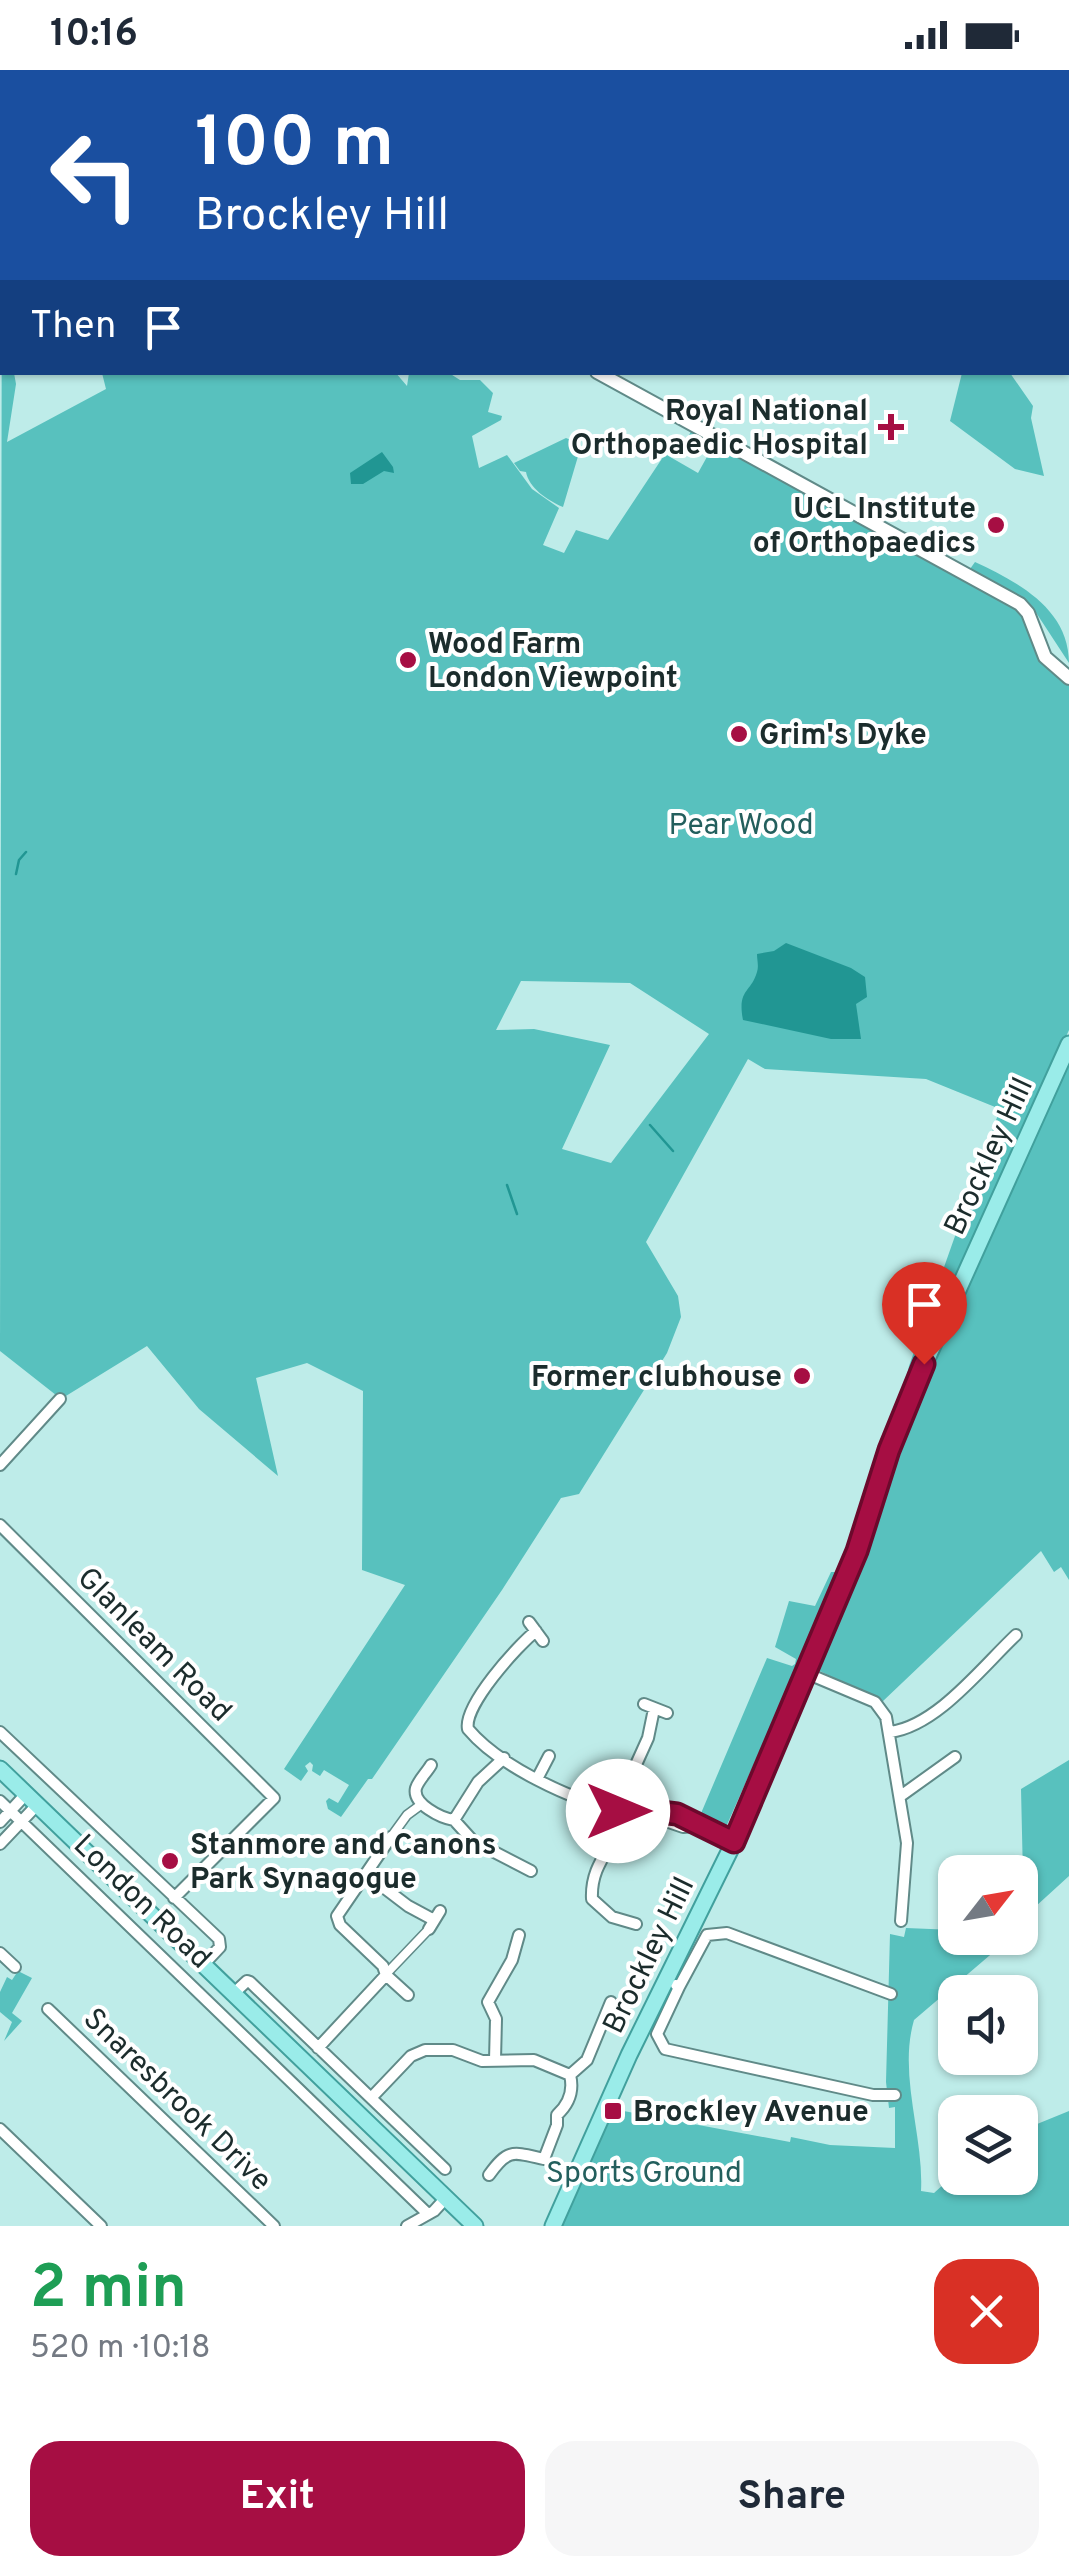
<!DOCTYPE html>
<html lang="en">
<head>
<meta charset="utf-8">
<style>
	:root { --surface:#fff; --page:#f6f6f7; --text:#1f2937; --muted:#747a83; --accent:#a60e43 }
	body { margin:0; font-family:Overpass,sans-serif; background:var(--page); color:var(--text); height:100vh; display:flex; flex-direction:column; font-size:38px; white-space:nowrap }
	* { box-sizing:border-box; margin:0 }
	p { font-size:32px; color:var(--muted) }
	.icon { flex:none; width:55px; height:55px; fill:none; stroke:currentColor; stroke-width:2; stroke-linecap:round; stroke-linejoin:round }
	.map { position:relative; height:2156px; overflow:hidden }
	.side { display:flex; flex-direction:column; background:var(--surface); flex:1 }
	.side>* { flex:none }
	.hud { position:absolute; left:0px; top:0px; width:1070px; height:305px; box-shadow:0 2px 8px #0004; background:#1a4fa0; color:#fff; overflow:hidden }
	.needle { width:65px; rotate:59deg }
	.tools { position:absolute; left:938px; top:1785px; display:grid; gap:20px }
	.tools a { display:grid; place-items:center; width:100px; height:100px; border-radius:20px; background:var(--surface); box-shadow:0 2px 8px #0004; font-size:50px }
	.pin { position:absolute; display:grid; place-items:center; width:85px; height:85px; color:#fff; margin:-102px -42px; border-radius:50% 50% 50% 0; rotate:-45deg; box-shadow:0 0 10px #0007 }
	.pin .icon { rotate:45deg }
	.me { position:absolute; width:110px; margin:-55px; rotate:90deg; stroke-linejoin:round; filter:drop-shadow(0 0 8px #0008) }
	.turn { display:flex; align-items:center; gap:35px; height:210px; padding:0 30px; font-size:45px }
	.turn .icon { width:130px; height:130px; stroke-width:2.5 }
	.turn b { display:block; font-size:70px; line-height:85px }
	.then { display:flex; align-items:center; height:95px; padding:0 30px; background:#0003; gap:20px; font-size:38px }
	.round { display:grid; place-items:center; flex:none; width:105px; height:105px; border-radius:30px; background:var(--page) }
	.head { display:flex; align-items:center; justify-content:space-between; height:170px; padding:0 30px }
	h1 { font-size:60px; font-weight:700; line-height:75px; color:#1e9e55 }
	.primary-button { display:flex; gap:20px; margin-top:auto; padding:20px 30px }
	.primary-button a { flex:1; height:115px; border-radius:30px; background:var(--accent); color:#fff; font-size:40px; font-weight:700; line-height:115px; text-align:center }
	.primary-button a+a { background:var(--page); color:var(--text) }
	.status { display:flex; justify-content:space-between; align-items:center; height:70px; padding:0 50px; background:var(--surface); direction:ltr }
	.status svg { height:28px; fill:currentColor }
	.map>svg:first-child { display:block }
	.green { fill:#58c1be; fill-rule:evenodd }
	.water { fill:#219693 }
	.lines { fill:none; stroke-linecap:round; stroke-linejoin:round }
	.stream { stroke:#219693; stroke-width:2.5 }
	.pedestrian-casing { stroke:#608a88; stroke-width:11 }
	.minor-casing { stroke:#608a88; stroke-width:14 }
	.tertiary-casing { stroke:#608a88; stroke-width:16 }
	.primary-casing { stroke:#41a09d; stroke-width:19 }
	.pedestrian { stroke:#fff; stroke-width:8 }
	.minor { stroke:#fff; stroke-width:10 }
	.tertiary { stroke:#fff; stroke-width:12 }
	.primary { stroke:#9aece9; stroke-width:15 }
	.route-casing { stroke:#6c092c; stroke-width:25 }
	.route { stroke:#a60e43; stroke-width:18 }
	.poi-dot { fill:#a60e43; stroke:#fff; stroke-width:4 }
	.labels { text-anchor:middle; stroke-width:8; stroke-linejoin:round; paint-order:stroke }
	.poi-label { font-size:30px; font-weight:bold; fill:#1b2c2c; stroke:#fff; text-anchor:start }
	.park-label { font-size:30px; fill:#235f5d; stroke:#fff }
	.street-label { font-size:30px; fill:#1b2c2c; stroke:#fff }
</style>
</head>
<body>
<div class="status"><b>10:16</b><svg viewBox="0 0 49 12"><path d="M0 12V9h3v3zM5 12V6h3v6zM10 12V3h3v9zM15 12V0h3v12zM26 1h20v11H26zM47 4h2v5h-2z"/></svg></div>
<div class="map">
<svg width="1069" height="2156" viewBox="0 0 1069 2156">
	<rect width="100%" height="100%" fill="#beece9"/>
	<path class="green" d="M2,107V302L14,303L16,314L7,372L106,319L102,303L395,302L407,316L409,303H449L460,310H480L493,323L488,342L502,346L501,350L472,366L479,398L507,385L532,419L559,438L543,475L564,483L576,460L608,470L665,384L698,403L708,385L687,370L691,361L1021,541L1042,593L1069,615V960L908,1314L905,1313L909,1296L1000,1039L926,1009L765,999L748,989L646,1172L678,1226L681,1247L667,1283L579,1424L561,1428L502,1520L372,1709H368L341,1747L328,1739L326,1731L329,1728L338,1733L349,1715L324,1700L320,1706L312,1701L313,1695L310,1692L305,1696L308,1701L301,1711L284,1699L405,1515L362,1500L363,1321L307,1293L256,1308L278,1406L199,1339L147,1276L61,1329L0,1281ZM521,911L630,913L709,964L611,1093L562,1079L610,975L534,959L496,960Z
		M962,303H1010L1033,336L1031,348L1044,406L1015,399L950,351Z
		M566,368L578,373L579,383L563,437C547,430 529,418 526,402L520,401L514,393Z
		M975,492C1018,512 1069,539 1069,593L1033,538L1022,528L970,499Z
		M1069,994V1510L1061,1497L1054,1502L1041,1481L882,1632L814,1598L895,1377Z
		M831,1502H839L726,1757L699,1748L767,1588L792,1596L795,1594L796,1589L775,1577L789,1531L815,1536Z
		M1069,1690V1806L1035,1837L1023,1807L1021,1719Z
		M906,1858L955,1860V1868H1002L1003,1874L914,1950C898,2005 924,2066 921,2121L934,2123L955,2104V2108H1020V2061L1069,2041V2156H560L613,2039L790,2072L791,2067L830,2075L895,2078V2037L889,2038L886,2012L890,1864L904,1867Z
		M18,1901L32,1908L12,1943L22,1951L4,1971L12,1952L0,1942V1922L7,1907L12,1910Z"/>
	<path class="water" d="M382,382L393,397L394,403L384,401L363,414H351L350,403Z
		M786,873L851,898L865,907L867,927L856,934L861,969H831L743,950C737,919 751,923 757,902C759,896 757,890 757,884L774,881Z"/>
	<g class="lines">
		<path class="stream" d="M16,804L19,790L26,782
			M650,1055L673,1081
			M507,1115L517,1144"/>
		<g class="pedestrian-casing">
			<path id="pedestrian" d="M391,1767L407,1745L422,1734
				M387,1903L429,1859"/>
		</g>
		<g class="minor-casing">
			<path id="minor" d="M124,2L126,0
				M0,1395L60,1329
				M0,1455L274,1728L174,1828
				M529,1552L543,1571
				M536,1561C517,1576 463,1636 468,1659C498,1695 573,1732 618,1739
				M806,1603L875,1632L886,1647L907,1773L901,1851
				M644,1634L667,1643
				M0,1662L219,1869L220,1877L203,1895
				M890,1662C937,1656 982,1597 1016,1565
				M504,1688L478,1712L454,1750L473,1771L531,1801
				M431,1695C427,1702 418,1711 416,1718C412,1734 441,1748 454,1750
				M537,1709L549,1686
				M902,1725L955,1687
				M0,1731L428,2144
				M624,1735L634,1699L648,1668L654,1639
				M628,1738L677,1744L734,1772
				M622,1745C619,1775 590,1790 592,1829L612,1847L636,1854
				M654,1747L683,1757L696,1756
				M0,1752L26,1724
				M0,1774L37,1735
				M366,1804L408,1836L434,1850
				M429,1859L440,1841
				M0,1883L15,1897
				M386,1905L383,1896L340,1855L337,1846L391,1767
				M676,1915L679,1917L707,1865L727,1863L891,1924
				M679,1917L657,1964L665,1979L873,2025H895
				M233,1924L247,1911L250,1912L445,2099
				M48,1939L274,2156
				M318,1978L386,1905L408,1925
				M495,1990L496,1949L488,1932L512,1890L519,1865
				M371,2028L411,1986L425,1980H453L482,1991L534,1990L570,2005L587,1990L611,1932
				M0,2059L101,2156
				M489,2105C508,2078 513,2082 544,2089L557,2055V2045C569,2034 574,2021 570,2005
				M407,2156L434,2141L445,2129"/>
		</g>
		<g class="tertiary-casing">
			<path id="tertiary" d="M0,42L2,41
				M597,302L1020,534L1028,543L1045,587L1069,608"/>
		</g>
		<g class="primary-casing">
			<path id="primary" d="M0,1699L475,2156
				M553,2156L629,1985L734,1772L798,1624L857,1481L889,1380L912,1322L1069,974"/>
		</g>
		<use href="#pedestrian" class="pedestrian"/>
		<use href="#minor" class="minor"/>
		<use href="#tertiary" class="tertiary"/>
		<use href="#primary" class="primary"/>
	</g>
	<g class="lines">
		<g class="route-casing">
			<path id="route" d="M618,1741L624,1734L628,1738L677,1744L734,1772L857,1481L889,1380L924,1294"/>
		</g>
		<use href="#route" class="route"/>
	</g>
	<g class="poi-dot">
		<path d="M886 342h10v10h10v10h-10v10h-10v-10h-10v-10h10z"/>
		<circle cx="996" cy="455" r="10"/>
		<circle cx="408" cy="590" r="10"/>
		<circle cx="739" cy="664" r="10"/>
		<circle cx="802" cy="1306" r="10"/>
		<circle cx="170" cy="1791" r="10"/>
		<rect x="603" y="2031" width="20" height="20" rx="5"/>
	</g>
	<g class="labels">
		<g class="poi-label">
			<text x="868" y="350" text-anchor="end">Royal National<tspan x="868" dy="34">Orthopaedic Hospital</tspan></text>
			<text x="976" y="448" text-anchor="end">UCL Institute<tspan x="976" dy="34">of Orthopaedics</tspan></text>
			<text x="428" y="583">Wood Farm<tspan x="428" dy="34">London Viewpoint</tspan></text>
			<text x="759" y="674">Grim's Dyke</text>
			<text x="782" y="1316" text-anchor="end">Former clubhouse</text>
			<text x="190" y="1784">Stanmore and Canons<tspan x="190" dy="34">Park Synagogue</tspan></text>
			<text x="633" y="2051">Brockley Avenue</text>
		</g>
		<g class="park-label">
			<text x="741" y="764">Pear Wood</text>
			<text x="644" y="2112">Sports Ground</text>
		</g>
		<g class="street-label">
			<text transform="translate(988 1086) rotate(-65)" y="10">Brockley Hill</text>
			<text transform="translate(155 1574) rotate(45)" y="10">Glanleam Road</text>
			<text transform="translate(143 1831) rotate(44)" y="10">London Road</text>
			<text transform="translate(648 1885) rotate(-64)" y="10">Brockley Hill</text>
			<text transform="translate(178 2029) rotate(44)" y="10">Snaresbrook Drive</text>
		</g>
	</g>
</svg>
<div class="tools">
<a><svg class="needle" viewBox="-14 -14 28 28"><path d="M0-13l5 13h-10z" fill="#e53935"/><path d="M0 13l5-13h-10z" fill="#747a83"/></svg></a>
<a><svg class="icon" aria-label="sound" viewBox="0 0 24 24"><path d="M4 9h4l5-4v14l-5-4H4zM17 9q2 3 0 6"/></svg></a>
<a><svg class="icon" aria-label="layers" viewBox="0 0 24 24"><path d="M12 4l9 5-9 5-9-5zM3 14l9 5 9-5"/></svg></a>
</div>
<div class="pin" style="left:924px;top:1294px;background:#d93025"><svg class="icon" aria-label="arrive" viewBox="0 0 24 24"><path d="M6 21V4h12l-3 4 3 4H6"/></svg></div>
<svg class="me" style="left:618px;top:1741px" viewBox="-20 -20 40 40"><circle r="19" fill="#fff"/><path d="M0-13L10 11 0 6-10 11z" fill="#a60e43"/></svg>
<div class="hud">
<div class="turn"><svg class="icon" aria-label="left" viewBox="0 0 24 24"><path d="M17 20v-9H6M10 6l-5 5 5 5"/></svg><div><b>100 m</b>Brockley Hill</div></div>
<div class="then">Then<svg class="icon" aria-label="arrive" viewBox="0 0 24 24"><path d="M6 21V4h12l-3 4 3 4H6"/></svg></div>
</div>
</div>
<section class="side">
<div class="head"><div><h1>2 min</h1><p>520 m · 10:18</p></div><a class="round" style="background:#d93025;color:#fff"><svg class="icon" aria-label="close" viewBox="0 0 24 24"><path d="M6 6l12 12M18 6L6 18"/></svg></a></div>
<div class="primary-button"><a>Exit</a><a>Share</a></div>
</section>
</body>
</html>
